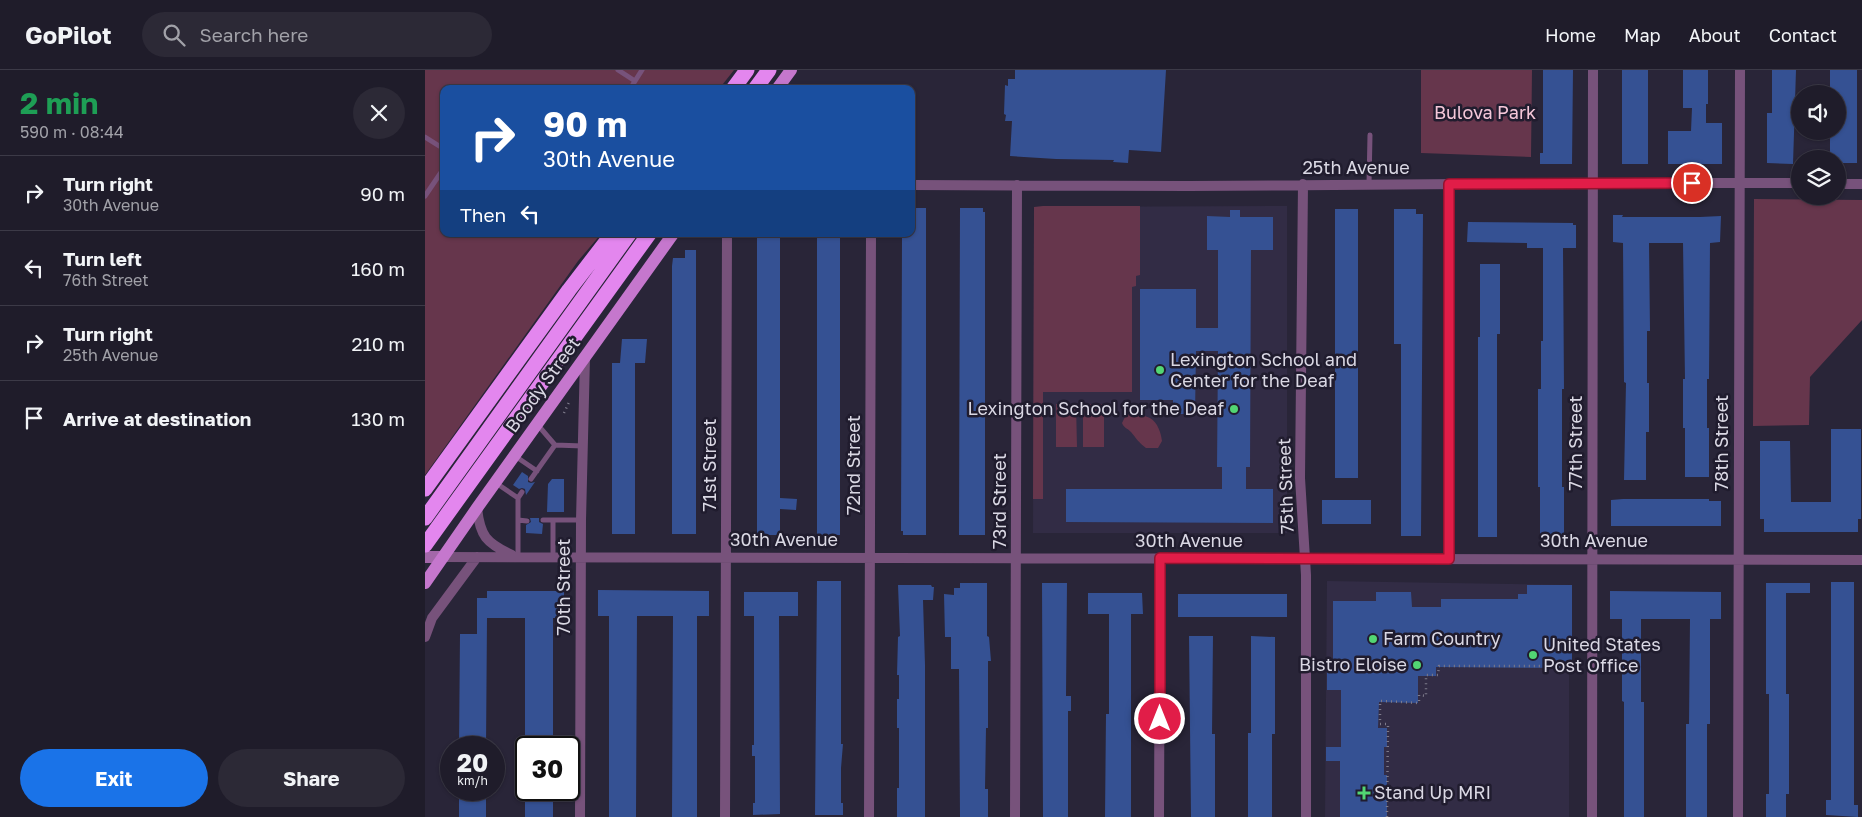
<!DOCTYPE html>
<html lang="en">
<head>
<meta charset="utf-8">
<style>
	:root { --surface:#1f1c2a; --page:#2c2936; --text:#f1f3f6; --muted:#a1a1a8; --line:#3c3a47; --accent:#1a73e8 }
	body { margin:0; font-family:"Golos Text",sans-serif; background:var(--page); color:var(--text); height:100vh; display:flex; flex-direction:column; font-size:19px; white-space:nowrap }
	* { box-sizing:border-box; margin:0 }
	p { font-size:16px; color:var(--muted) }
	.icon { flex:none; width:28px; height:28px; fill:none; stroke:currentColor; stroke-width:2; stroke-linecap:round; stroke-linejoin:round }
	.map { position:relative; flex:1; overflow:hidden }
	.details { display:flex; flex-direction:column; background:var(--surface); width:425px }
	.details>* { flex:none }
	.hud { position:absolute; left:15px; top:15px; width:475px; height:152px; border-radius:10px; box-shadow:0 1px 4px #0004,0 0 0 1px var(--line); background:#1a4fa0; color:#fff; overflow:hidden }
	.buttons { position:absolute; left:1366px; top:15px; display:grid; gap:10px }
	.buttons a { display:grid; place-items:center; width:55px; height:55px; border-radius:50%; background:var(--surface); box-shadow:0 1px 4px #0004,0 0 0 1px var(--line); font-size:25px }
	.speed { position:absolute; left:15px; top:666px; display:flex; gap:10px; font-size:25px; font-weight:700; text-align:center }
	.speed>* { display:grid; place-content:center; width:65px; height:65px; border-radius:50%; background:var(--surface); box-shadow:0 1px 4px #0004,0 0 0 1px var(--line); line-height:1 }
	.speed small { font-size:12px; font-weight:400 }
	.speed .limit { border:2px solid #111; border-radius:8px; background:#fff; color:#111 }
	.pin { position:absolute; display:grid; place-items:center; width:42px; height:42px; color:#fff; margin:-21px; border:2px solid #fff; border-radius:50%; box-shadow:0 1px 5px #0007 }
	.me { position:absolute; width:55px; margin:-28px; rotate:0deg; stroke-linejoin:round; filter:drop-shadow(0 0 4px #0008) }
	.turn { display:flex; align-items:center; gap:18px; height:105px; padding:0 20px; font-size:22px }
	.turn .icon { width:65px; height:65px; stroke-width:2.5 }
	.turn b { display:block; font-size:35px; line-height:42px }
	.then { display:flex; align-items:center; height:48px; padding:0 20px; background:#0003; gap:10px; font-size:19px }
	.round { display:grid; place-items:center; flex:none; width:52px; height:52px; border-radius:26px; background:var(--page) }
	.head { display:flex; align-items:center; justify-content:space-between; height:85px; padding:0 20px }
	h1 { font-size:30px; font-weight:700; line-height:38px; color:#1e9e55 }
	.button { display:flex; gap:10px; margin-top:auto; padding:10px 20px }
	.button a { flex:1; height:58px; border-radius:30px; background:var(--accent); color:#fff; font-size:20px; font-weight:700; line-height:58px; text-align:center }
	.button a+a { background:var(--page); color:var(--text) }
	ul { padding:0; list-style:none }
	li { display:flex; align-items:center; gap:15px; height:75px; padding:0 20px; border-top:1px solid var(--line) }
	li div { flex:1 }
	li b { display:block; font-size:19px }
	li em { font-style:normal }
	header { display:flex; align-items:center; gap:30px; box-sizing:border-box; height:70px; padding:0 25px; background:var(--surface); border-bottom:1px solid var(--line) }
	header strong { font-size:24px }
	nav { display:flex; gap:28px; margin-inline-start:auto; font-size:18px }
	.search { width:350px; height:45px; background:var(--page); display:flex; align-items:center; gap:12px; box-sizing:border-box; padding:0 18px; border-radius:28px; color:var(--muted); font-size:19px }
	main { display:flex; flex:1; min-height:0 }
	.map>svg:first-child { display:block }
	.built { fill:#322c45 }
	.green { fill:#66364c }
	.building { fill:#355193 }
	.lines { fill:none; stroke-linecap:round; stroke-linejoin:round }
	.path { stroke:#7e7b8b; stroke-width:2.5; stroke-dasharray:1 4; stroke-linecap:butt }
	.lane { stroke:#77527b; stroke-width:5 }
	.street { stroke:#77527b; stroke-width:10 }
	.secondary { stroke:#a367a9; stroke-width:12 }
	.primary { stroke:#c577cd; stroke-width:12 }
	.highway { stroke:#e386ee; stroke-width:15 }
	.route-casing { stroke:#92132f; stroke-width:12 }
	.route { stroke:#e11d48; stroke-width:9 }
	.poi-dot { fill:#52d673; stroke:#201c2e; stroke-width:2 }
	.labels { text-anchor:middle; stroke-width:5; stroke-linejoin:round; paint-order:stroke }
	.park-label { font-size:18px; fill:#f5c7d9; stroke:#201c2e }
	.street-label { font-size:18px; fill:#dad8e4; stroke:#201c2e }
	.poi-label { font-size:18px; fill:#dad8e4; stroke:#201c2e; text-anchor:start }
</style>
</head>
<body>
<header>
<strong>GoPilot</strong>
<div class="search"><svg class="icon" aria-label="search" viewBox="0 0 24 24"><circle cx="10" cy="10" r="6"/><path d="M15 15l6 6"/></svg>Search here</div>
<nav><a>Home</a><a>Map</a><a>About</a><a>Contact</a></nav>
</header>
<main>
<section class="details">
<div class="head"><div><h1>2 min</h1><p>590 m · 08:44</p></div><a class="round"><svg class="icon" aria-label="close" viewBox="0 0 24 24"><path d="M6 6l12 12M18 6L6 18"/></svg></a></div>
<ul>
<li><svg class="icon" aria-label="right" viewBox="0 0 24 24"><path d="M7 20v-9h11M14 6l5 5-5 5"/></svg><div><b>Turn right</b><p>30th Avenue</p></div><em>90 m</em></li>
<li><svg class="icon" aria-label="left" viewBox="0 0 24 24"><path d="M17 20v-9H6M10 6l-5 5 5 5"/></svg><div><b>Turn left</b><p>76th Street</p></div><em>160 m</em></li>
<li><svg class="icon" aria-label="right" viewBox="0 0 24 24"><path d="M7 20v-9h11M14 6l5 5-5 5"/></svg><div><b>Turn right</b><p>25th Avenue</p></div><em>210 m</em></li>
<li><svg class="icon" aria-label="arrive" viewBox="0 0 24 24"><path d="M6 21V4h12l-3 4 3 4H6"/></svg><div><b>Arrive at destination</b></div><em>130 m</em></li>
</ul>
<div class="button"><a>Exit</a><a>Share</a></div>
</section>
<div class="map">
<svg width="1437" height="747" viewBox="0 0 1437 747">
	<rect width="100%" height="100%" fill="#292538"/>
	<path class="built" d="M862,136V463H608L609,137Z
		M902,511L1147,515L1144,596V747H900Z"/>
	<path class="green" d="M0,0H309L294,19H19V164H176L153,191L0,405Z
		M996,0H1107L1106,87L996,83Z
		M1329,129L1437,130V250L1385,307L1384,355L1328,356Z
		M618,136H715V205L711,206V216L707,217V322H618V429H608L609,137Z
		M631,334H651L652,377H631Z
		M658,334H679V377H658Z
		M707,341H714C718,346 720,346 725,348C733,353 736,363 737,371L733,378H721C714,373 711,368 706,362C702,358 699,358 697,353L702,343Z"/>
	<path class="building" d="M590,0H741L736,82L704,80L703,93L688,92L689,90L631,89L585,86L587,51H580L581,45L579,44L580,15L583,16V9H590Z
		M1118,0H1148L1147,94H1115V83H1118Z
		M1197,0H1223V94H1197Z
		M1258,0H1283V34H1281V53H1297V94H1243V61H1266L1267,38H1258Z
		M1347,0H1371L1368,94L1342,93V43H1347Z
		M1405,0H1432V93H1412V89H1405V61H1412V24H1405Z
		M486,138H501V465H478V461H476L477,166H480V164H486Z
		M535,138H558V142H560V465H534Z
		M910,139H933V408H910Z
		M969,139H991V144H998L996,466H976V274H969Z
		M805,140H815V147H848V180H826L825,397H821V419H848V453L641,452V419H797V397H792L793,281H771L770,344H748V330H715V219H771V258H793V180H782V146L805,147Z
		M1188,145H1198L1197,147H1275L1296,146L1295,172L1285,173L1284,309H1282V358H1284V407H1260V358H1258V309H1260L1258,173H1224L1225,261H1222V313H1224V362H1221V410H1199L1201,313L1199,312L1198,173L1188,172Z
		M1043,152L1148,153V155H1151V178H1138L1139,319H1137V417H1139V465H1115V417H1113V319H1116V271H1118V178H1102V173L1042,172Z
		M332,164H355V428L372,429L371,440L355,439V465H332Z
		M392,164H415V465H392Z
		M260,180H271V464H247V196L248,188H260Z
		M1055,194H1075V264H1072V467H1053V267H1055Z
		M197,269H222L220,293H210V464H187V293H195Z
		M1406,359H1436V449H1433V462H1339V449H1335V371H1365L1366,432H1406Z
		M97,402L103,406V412L106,413L110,412L101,425L100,419L97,418L94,419L88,415Z
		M127,409H139V442H122L123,414Z
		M1198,429H1284V431H1296V456H1186V430Z
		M897,430H946V454H897Z
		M105,448H114V452L118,454L117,464L101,463V455L106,452Z
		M392,511H416V674H418L416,698V733H418V745H390Z
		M1406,512H1429V735H1433V747L1401,745V730H1406Z
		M535,513H562V566L564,567L566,591H563V658H561L560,719H563V747H535L534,599H526V567H520L519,524L529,525V518H535Z
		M617,513H642L641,626H646V641H643V747H618Z
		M1341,513H1385V523H1361V624H1364V724H1361V747H1341V724H1344V624H1341Z
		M473,515H506L507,517H509L508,530H498L500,595V747H472V718H474V658H472V629H474V605H472L473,567L475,566Z
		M1102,515H1147V598L1011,597V606H993V633L954,632L953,658H962V677H959V705H962V747H915V691H901V677H916V620H902V600H908V531H951V522H986L987,537H1016V529H1093V524H1102Z
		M173,520L284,521V546H272V747H247L248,546H212L211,747H184V546H173Z
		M62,521H139V548H128V678H100V548H62L61,678H34L35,564H52V528H62Z
		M1185,521L1296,522V549H1285V654H1282V747H1261V654H1264L1265,549H1216V632H1219V747H1199V632L1197,631V549H1185Z
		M319,522H373V546H354L355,744L328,745V733H330V686H327V675H329V546H319Z
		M663,523H717L718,544H706V747H680L681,644H684V544H663Z
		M753,524H862V547H753Z
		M764,566H788L787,664H790V747H766Z
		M826,566L850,567V664H847V747H823V663H826Z
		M34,720H61V747H34Z
		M100,720H128V747H100Z"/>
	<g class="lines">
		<path class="path" d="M139,343L145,330
			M962,747L963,654H955V631L994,633V625L1001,626V605H1013L1014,596H1150"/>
		<path class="lane" d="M193,0L210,11
			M205,19L217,0
			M0,67L19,79
			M944,114L945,65
			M0,126L19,98
			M112,354L130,375L158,376
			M90,386L112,401
			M106,409L130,375
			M71,413L93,428
			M93,450L102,451
			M118,450H156
			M93,487V428L97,422
			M128,487V450"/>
		<path class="street" d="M878,114L875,408L881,505V747
			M1412,114H1437
			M486,115L764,116L1181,113H1375
			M52,438C55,466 61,473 87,485
			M18,487L1437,490
			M1024,489V114
			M0,567L7,548L52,487
			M155,747L156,450L160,287
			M300,747L302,164
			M444,747L446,164
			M590,747L592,115
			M734,747L735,488
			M1167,747L1168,0
			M1313,747L1315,0"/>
		<path class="secondary" d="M0,487H18"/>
		<path class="primary" d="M352,19L366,0
			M0,513L52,438L248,164"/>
		<path class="highway" d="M308,19L322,0
			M330,19L344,0
			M0,419L144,220L187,164
			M0,448L204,164
			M0,475L224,164"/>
	</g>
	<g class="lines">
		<g class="route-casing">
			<path id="route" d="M735,649V488L1024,489V114L1267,113"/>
		</g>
		<use href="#route" class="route"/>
	</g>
	<g class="poi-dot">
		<circle cx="735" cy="300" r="5"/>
		<circle cx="809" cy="339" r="5"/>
		<circle cx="948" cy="569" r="5"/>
		<circle cx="1108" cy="585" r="5"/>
		<circle cx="992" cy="595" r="5"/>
		<path d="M936.5 715.5h5v5h5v5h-5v5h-5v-5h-5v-5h5z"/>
	</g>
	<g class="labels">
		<g class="park-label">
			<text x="1060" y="49">Bulova Park</text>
		</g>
		<g class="street-label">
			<text x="931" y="104">25th Avenue</text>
			<text transform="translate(118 315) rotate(-54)" y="6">Boody Street</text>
			<text transform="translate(1151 373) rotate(-90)" y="6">77th Street</text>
			<text transform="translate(1297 373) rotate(-90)" y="6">78th Street</text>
			<text transform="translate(285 395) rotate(-90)" y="6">71st Street</text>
			<text transform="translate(429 395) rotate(-90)" y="6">72nd Street</text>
			<text transform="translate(861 416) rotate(-92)" y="6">75th Street</text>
			<text transform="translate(575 431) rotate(-90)" y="6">73rd Street</text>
			<text x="359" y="476">30th Avenue</text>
			<text x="764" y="477">30th Avenue</text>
			<text x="1169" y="477">30th Avenue</text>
			<text transform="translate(139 517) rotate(-90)" y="6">70th Street</text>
		</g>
		<g class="poi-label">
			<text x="745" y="296">Lexington School and<tspan x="745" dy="21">Center for the Deaf</tspan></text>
			<text x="799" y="345" text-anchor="end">Lexington School for the Deaf</text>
			<text x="958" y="575">Farm Country</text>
			<text x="1118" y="581">United States<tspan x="1118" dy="21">Post Office</tspan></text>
			<text x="982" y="601" text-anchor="end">Bistro Eloise</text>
			<text x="949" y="729">Stand Up MRI</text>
		</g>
	</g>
</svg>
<div class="buttons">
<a><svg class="icon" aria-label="sound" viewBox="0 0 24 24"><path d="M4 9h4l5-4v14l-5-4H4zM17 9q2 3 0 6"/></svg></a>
<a><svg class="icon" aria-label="layers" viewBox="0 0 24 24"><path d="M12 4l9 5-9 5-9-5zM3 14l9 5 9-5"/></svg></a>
</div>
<div class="speed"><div>20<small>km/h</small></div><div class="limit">30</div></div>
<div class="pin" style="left:1267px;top:113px;background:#d93025"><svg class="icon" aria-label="arrive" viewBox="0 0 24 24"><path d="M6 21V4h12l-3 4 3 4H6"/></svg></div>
<svg class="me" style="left:735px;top:649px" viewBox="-20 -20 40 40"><circle r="17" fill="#e11d48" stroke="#fff" stroke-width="3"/><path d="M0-11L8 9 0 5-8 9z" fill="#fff"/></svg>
<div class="hud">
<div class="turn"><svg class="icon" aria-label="right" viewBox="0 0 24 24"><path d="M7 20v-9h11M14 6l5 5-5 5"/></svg><div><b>90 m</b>30th Avenue</div></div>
<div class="then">Then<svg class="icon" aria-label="left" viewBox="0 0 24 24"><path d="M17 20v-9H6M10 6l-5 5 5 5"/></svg></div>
</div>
</div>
</main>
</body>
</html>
